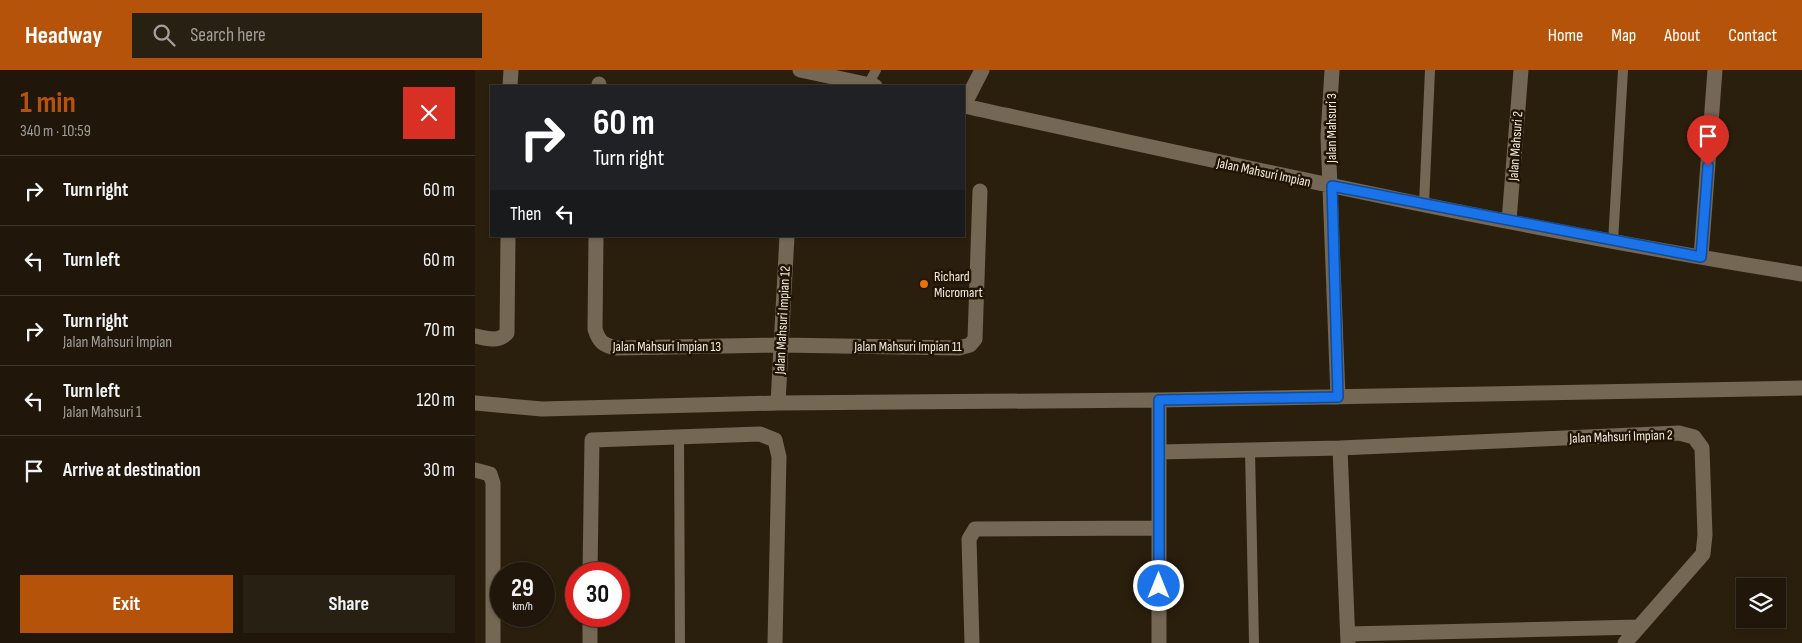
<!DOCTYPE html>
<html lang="en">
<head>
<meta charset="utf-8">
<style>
	:root { --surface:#20170a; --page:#282013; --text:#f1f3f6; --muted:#a29f9c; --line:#3d362b; --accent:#b45309 }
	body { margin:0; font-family:"Sofia Sans Condensed",sans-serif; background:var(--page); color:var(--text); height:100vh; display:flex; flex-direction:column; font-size:19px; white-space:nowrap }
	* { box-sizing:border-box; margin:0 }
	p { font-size:16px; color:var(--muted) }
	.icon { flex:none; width:28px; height:28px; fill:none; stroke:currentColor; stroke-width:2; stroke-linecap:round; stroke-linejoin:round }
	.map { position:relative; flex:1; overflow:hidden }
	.drawer { display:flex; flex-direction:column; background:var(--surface); width:475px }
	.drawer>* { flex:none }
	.guide { position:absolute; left:15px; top:15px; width:475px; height:152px; border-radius:0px; box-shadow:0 1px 4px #0004,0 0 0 1px var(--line); background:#202124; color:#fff; overflow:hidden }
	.controls { position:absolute; left:1261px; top:508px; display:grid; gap:10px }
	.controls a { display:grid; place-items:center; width:50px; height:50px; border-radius:0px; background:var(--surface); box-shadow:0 1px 4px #0004,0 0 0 1px var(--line); font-size:25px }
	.speed { position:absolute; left:15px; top:492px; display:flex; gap:10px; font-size:25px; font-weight:700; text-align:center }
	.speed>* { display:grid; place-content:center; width:65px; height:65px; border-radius:50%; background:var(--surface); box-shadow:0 1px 4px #0004,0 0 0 1px var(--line); line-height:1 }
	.speed small { font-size:12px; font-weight:400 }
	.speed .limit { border:8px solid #d22; background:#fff; color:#111 }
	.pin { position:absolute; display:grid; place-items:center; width:42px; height:42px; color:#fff; margin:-51px -21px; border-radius:50% 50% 50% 0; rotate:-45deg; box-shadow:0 0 5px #0007 }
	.pin .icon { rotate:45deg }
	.me { position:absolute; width:55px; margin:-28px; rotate:0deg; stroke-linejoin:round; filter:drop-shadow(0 0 4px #0008) }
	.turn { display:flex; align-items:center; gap:18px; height:105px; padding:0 20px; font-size:22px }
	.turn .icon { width:65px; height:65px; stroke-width:2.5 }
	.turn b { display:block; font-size:35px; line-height:42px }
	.then { display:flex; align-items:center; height:48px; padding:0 20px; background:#0003; gap:10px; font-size:19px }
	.round { display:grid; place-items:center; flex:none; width:52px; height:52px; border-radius:0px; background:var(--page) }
	.overview { display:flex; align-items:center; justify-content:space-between; height:85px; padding:0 20px }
	h1 { font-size:30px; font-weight:700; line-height:38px; color:var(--accent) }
	.button { display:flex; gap:10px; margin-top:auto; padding:10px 20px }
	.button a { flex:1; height:58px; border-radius:0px; background:var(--accent); color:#fff; font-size:20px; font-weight:700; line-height:58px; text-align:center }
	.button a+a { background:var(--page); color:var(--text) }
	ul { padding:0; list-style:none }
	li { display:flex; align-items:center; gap:15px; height:70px; padding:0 20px; border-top:1px solid var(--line) }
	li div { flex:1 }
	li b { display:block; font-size:19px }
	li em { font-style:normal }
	header { display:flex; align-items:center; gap:30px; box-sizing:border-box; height:70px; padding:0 25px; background:var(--accent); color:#fff }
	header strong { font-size:24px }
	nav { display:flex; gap:28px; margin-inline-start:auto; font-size:18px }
	.search { width:350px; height:45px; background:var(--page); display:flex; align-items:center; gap:12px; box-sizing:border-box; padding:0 18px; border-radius:0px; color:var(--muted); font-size:19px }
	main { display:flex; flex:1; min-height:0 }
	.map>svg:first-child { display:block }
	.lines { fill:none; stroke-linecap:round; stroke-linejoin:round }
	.lane { stroke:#746754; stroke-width:10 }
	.street { stroke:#746754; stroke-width:15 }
	.route-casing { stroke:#114b97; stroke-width:12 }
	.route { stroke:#1a73e8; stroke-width:9 }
	.food-dot { fill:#e8710a; stroke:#201505; stroke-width:2 }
	.labels { text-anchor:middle; stroke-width:5; stroke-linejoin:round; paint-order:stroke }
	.street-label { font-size:14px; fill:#f3ece0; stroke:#201505 }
	.poi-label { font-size:14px; fill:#f3ece0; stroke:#201505; text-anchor:start }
</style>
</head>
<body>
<header>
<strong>Headway</strong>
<div class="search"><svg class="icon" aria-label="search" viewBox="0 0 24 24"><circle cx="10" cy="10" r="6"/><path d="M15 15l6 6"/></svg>Search here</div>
<nav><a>Home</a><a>Map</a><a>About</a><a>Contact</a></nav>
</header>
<main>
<section class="drawer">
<div class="overview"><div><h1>1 min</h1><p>340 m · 10:59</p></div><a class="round" style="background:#d93025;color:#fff"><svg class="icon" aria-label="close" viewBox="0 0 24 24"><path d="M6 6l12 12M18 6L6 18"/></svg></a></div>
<ul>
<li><svg class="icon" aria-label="right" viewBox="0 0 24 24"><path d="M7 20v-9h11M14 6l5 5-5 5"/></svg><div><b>Turn right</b></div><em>60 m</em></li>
<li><svg class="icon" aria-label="left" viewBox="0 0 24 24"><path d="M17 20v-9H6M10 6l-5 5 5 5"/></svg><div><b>Turn left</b></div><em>60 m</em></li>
<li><svg class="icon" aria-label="right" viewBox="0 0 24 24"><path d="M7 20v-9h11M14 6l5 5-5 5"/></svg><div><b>Turn right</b><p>Jalan Mahsuri Impian</p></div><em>70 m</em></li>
<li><svg class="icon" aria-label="left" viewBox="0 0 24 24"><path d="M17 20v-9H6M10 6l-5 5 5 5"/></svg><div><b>Turn left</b><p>Jalan Mahsuri 1</p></div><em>120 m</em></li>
<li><svg class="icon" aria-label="arrive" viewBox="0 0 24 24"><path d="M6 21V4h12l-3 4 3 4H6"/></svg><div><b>Arrive at destination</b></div><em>30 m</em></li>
</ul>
<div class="button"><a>Exit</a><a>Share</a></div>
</section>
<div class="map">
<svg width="1327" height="573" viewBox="0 0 1327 573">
	<rect width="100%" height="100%" fill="#2a1f0d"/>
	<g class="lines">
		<path class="lane" d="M393,15L401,0
			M949,134L955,0
			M1138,172L1148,0
			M204,366L205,573
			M775,380L779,573"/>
		<path class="street" d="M325,0L400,16
			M857,0L853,66L863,327
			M35,16L36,0
			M124,16V14
			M489,35L507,0
			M489,36C767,97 1045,159 1327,204
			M1034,151L1046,0
			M121,166L120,259C124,272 128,275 141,278L306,275L484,278L495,275L500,269L505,121
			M1226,187L1240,0
			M0,266C11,268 23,273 32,263L33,166
			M684,330V382
			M0,333L67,339L303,333L684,330L1327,318
			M303,333L312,166
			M865,378L873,573
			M0,400L15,404L18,413V573
			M115,504L117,370L285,364L300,370L304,387L300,573
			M873,564L1164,557
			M115,573V546
			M497,573L494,469L500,459L683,458
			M684,573V382L865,378L1204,363L1219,367L1227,378L1230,465L1228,484L1150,573"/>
	</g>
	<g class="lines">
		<g class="route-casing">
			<path id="route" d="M684,516V330L863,327L857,116L1226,187L1233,96"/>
		</g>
		<use href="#route" class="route"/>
	</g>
	<circle class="food-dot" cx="449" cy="214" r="5"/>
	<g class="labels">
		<g class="street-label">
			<text transform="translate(856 58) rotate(-90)" y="5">Jalan Mahsuri 3</text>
			<text transform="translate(1040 76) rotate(-86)" y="5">Jalan Mahsuri 2</text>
			<text transform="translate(789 102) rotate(12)" y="5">Jalan Mahsuri Impian</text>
			<text transform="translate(307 250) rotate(-87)" y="5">Jalan Mahsuri Impian 12</text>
			<text x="192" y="281">Jalan Mahsuri Impian 13</text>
			<text x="433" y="281">Jalan Mahsuri Impian 11</text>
			<text transform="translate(1146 366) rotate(-2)" y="5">Jalan Mahsuri Impian 2</text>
		</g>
		<g class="poi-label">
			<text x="459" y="211">Richard<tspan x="459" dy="16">Micromart</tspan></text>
		</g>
	</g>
</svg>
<div class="controls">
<a><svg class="icon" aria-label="layers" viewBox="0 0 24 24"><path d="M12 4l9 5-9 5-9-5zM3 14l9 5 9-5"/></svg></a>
</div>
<div class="speed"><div>29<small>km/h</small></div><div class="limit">30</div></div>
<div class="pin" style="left:1233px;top:96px;background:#d93025"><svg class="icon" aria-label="arrive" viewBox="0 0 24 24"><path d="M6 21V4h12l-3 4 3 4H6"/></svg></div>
<svg class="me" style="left:684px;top:516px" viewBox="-20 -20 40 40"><circle r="17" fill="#1a73e8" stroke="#fff" stroke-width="3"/><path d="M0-11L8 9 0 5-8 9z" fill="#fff"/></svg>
<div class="guide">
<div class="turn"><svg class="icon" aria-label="right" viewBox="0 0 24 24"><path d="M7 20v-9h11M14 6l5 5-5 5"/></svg><div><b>60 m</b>Turn right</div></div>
<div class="then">Then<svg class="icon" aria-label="left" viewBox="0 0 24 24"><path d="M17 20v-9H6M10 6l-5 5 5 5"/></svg></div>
</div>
</div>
</main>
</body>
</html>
